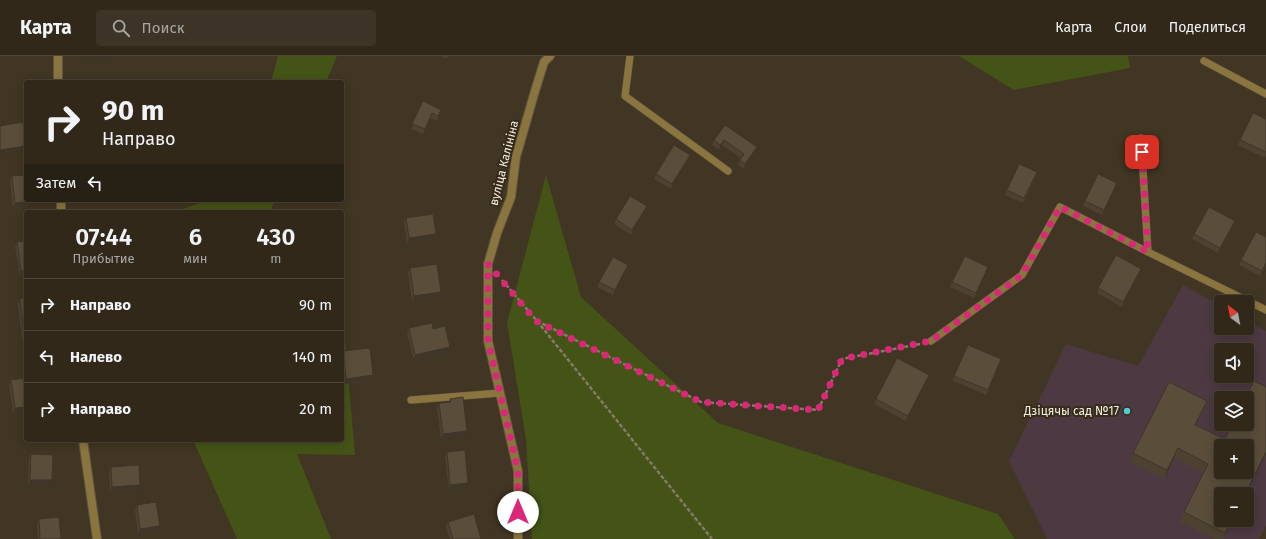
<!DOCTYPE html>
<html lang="ru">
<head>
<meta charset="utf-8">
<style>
	:root { --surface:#31281a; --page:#3d3427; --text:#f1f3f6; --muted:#a8a6a2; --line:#4c4439 }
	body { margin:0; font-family:"Fira Sans",sans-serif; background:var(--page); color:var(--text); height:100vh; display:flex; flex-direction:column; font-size:15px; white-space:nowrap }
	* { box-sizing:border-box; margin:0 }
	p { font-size:13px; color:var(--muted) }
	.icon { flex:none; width:22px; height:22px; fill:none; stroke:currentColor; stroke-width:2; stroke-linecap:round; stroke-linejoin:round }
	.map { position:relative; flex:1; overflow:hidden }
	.details { position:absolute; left:24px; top:154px; width:320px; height:232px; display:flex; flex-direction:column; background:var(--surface); border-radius:4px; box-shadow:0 2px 10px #0003,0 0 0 1px var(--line) }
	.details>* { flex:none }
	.top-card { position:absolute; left:24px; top:24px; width:320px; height:122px; border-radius:4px; box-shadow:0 2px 10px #0003,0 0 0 1px var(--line); background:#31281a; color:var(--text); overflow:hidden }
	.needle { width:26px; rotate:328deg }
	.controls { position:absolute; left:1214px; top:239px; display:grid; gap:8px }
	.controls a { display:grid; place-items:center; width:40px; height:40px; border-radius:4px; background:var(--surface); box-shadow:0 2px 10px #0003,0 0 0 1px var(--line); font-size:20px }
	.pin { position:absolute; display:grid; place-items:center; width:34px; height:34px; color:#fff; margin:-17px; border-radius:8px; box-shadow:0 2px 6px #0006 }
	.me { position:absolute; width:44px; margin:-22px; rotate:0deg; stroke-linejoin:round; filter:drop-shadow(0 0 3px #0008) }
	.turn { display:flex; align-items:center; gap:14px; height:84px; padding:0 12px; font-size:18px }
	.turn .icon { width:52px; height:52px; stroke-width:2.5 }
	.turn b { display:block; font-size:28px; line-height:34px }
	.then { display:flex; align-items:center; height:38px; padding:0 12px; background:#0003; gap:8px; font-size:15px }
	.eta { display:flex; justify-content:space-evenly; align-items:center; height:68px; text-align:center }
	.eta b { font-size:24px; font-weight:600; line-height:28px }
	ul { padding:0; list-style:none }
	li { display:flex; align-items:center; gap:12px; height:52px; padding:0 12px; border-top:1px solid var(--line) }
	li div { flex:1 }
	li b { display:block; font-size:15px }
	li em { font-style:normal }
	header { display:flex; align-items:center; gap:24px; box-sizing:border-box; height:56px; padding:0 20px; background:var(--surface); border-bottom:1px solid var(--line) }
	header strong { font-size:19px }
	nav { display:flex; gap:22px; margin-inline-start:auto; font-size:14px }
	.search { width:280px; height:36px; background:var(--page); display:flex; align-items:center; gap:10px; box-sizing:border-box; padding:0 14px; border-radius:4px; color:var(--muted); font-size:15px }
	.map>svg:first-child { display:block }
	.education { fill:#4c3942; fill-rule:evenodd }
	.green { fill:#445416 }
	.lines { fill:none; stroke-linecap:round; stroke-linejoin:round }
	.service-casing { stroke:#5e5342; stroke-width:8 }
	.minor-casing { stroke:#5e5342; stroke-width:10 }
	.tertiary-casing { stroke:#5e5342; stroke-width:10 }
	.path { stroke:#857a6b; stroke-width:2.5; stroke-dasharray:4 2; stroke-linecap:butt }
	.service { stroke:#8b753e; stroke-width:7 }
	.minor { stroke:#8b753e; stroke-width:8 }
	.tertiary { stroke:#8b753e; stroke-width:8 }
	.wall { fill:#4d4232 }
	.shaded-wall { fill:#3f3629 }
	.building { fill:#5a4d3a; stroke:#3f3629; fill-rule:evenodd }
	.route { stroke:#db2777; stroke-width:7; stroke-dasharray:0 12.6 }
	.poi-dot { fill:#52ccd0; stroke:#372b19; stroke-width:1.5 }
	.labels { text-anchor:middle; stroke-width:4; stroke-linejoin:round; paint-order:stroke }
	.street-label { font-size:12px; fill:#f8f0e5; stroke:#372b19 }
	.poi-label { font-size:12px; fill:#f8f0e5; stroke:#372b19; text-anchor:end }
</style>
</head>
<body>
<header>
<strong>Карта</strong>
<div class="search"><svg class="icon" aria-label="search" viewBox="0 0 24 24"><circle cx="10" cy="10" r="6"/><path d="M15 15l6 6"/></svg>Поиск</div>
<nav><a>Карта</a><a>Слои</a><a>Поделиться</a></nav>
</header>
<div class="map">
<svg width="1266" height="483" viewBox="0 0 1266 483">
	<rect width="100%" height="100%" fill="#413523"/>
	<path class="education" d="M1183,229L1221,250V272H1247V265L1266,275V470L1259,483H1047L1009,405L1066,288L1138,310ZM1221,294H1247V320H1221ZM1221,342H1247V368H1221ZM1221,390H1247V416H1221ZM1221,438H1247V464H1221Z"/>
	<path class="green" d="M278,0H337L326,26H271Z
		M959,0H1128L1130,12L1014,34Z
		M546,119L581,241L718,367L998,458L1015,483H532L526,383L507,267Z
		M205,144H275L270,156H180V154L203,146Z
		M342,281L345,285L355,399L297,398L331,483H237L193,384H342Z"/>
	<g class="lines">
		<g class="service-casing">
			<path id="service" d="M630,0L625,40L728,115
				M1204,5L1266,38
				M1141,82L1148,196
				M931,285L1022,219L1060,151L1148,196L1266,254
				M411,344L500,337"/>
		</g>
		<g class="minor-casing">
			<path id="minor" d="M518,483V415L488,285V208L497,177L511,141L516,101L535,35L544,6L550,0"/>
		</g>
		<g class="tertiary-casing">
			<path id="tertiary" d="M58,0V26
				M61,144V156
				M83,384L97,483"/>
		</g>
		<path class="path" d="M502,224L537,265L712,483
			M537,265L701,346L818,354L842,303L920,288"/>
		<use href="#service" class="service"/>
		<use href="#minor" class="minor"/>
		<use href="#tertiary" class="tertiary"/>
	</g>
	<path class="wall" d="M441,0H449L445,3Z
		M423,45L441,54L437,65L430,62L423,78L411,73Z
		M1266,63V100L1265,102L1238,89L1240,84Z
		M725,69L755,96L744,113L738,109L741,102L722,89L719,94L712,89L714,84Z
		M690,99L688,104L671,133L654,123L656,118Z
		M12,120L29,150L13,152L10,125Z
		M1035,121L1023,147L1005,139L1007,134Z
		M1117,127L1102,159L1083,150L1085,145Z
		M647,150L645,155L631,179L614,168L616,163Z
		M406,162L436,178L434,183L407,187L404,167Z
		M1235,165L1233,169L1218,197L1192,183L1194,178Z
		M17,186L26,219L20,220L15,191Z
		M1241,204L1266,209L1260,220L1239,209Z
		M628,209L626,214L613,239L597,231L599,226Z
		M410,212L441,236L439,240L412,245L408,217Z
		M1141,213L1139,218L1122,251L1097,237L1098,232Z
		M986,216L974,242L950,231L952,226Z
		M20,243L26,284H22L18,248Z
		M409,272L433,273L450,291L448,296L414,304L407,277Z
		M343,295L373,319L371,324L345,328L342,307V298Z
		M1001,303L986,339L953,325L954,320Z
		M929,319L927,324L906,365L874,348L876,343Z
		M26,322V355L13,357L9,329L11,324Z
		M450,343L466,380L441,383L437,352L439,347L449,346Z
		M1203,354L1196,369L1225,383L1266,398L1246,438H1221L1233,464L1224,483H1215L1180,466L1184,456L1204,417L1174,402L1164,423L1130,406L1133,397Z
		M447,396L466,432L449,434L445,401Z
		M31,398L51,429H28L29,403Z
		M111,411L138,434L110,436L109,416Z
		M137,449L159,475L138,478L135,454Z
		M39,463L61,483H38L37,468Z
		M448,466L481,483H450L446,471Z"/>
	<path class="shaded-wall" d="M88,0H110L108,5L87,3Z
		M724,84L722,89L719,94L720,89Z
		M26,90L25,95L0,98V94Z
		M757,91L755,96L744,113L745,108Z
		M690,99L688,104L671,133L672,128Z
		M1117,127L1115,132L1102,159L1104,154Z
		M31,145L29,150L13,152L15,147Z
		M647,150L645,155L631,179L632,174Z
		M1235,165L1233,169L1218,197L1220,192Z
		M436,178L434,183L407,187L409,182Z
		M1266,207V209L1260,220L1262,215Z
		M628,209L626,214L613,239L615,234Z
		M1141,213L1139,218L1122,251L1123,246Z
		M26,214V219L20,220L21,215Z
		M441,236L439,240L412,245L414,240Z
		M24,279H26V284H22Z
		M450,291L448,296L414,304L415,299Z
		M373,319L371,324L345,328L346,323Z
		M929,319L927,324L906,365L908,360Z
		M1207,345L1203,354L1191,378L1195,369Z
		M26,351V355L13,357L15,352Z
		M467,375L466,380L441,383L443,378Z
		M1178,392L1174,402L1164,423L1167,414Z
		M1266,396V398L1246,438H1245Z
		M30,424H52L51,429H28Z
		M468,427L466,432L449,434L450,429Z
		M140,429L138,434L110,436L112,431Z
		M1232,464H1233L1223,483L1225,477Z
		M160,470L159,475L138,478L140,473Z"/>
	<path class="building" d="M423,45L441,54L438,60L432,57L425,73L412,68Z
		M1253,57L1266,63V96L1240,84Z
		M23,66L26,84V90L0,94V70Z
		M725,69L757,91L745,108L740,104L744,98L724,84L720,89L714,84Z
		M674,89L690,99L672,128L656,118Z
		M1019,108L1037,116L1024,142L1007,134Z
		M1098,118L1117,127L1104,154L1085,145Z
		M26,119V144H31V145L15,147L12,120Z
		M630,140L647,150L632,174L616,163Z
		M1209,151L1235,165L1220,192L1194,178Z
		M433,158L436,178L409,182L406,162Z
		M1256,176L1266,181V207L1262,215L1241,204Z
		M26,185V214L21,215L17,186Z
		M1116,199L1141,213L1123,246L1098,232Z
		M965,200L988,211L976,237L952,226Z
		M613,201L628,209L615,234L599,226Z
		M437,208L441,236L414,240L410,212Z
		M26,242V279H24L20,243Z
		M432,267L433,273L445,270L450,291L415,299L409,272Z
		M968,289L1001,303L988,334L954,320Z
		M370,292L373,319L346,323L343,295Z
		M897,302L929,319L908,360L876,343Z
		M26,322V351L15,352L11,324Z
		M1254,325L1266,331V396L1245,438H1221V464H1232L1225,477L1184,456L1208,408L1178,392L1167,414L1133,397L1169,326L1207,345L1195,369L1225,383L1232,368H1247V342H1245ZM1221,390H1247V416H1221Z
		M463,341L467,375L443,378L439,347L451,346L450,343Z
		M465,394L468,427L450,429L447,396Z
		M31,398L53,399L52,424H30Z
		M139,409L140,429L112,431L111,411Z
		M156,446L160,470L140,473L137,449Z
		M474,458L481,483H453L448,466Z
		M59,461L61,483H40L39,463Z"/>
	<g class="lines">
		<path class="route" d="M518,456V415L488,285V208L536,265L701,346L818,354L842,303L931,285L1022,219L1060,151L1148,196L1142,96"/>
	</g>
	<circle class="poi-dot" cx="1127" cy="355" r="4"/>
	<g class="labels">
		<g class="street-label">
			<text transform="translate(504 107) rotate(-76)" y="4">вуліца Калініна</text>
		</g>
		<g class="poi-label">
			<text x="1119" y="359">Дзіцячы сад №17</text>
		</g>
	</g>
</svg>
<div class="controls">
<a><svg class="needle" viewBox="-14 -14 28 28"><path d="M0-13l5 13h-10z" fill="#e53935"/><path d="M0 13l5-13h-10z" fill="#a8a6a2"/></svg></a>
<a><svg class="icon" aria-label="sound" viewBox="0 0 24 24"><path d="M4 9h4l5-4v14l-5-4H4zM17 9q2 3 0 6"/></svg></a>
<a><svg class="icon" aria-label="layers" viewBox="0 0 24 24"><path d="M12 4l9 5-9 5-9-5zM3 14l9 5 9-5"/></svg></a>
<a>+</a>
<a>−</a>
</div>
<div class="pin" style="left:1142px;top:96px;background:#d93025"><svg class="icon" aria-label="arrive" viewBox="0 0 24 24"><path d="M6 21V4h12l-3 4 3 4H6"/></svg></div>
<svg class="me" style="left:518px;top:456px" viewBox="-20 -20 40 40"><circle r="19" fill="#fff"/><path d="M0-13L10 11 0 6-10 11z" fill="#db2777"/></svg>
<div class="top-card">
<div class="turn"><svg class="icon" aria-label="right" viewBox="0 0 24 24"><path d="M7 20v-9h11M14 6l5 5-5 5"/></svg><div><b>90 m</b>Направо</div></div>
<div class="then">Затем<svg class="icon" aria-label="left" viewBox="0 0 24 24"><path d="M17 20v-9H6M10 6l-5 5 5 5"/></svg></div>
</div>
<section class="details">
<div class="eta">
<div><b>07:44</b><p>Прибытие</p></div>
<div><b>6</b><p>мин</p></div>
<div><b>430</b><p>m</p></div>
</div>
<ul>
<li><svg class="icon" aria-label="right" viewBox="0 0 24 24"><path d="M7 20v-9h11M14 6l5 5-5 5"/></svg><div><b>Направо</b></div><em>90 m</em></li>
<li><svg class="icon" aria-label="left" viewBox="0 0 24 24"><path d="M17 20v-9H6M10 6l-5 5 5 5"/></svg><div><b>Налево</b></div><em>140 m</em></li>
<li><svg class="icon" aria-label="right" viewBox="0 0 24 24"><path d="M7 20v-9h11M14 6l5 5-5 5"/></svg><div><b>Направо</b></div><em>20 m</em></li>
</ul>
</section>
</div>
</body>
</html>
